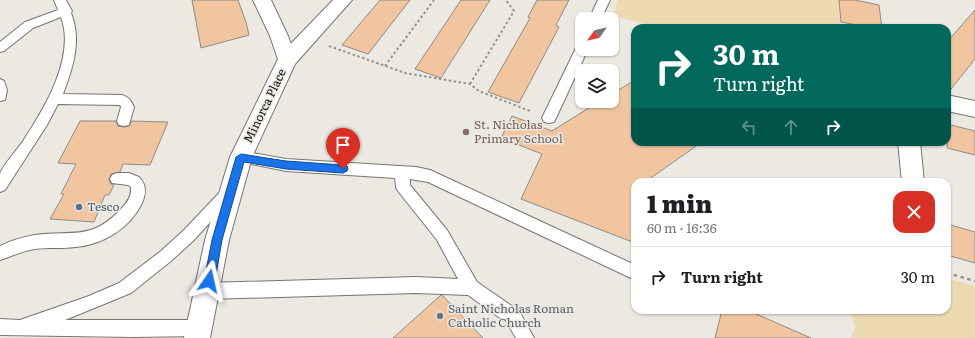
<!DOCTYPE html>
<html lang="en">
<head>
<meta charset="utf-8">
<style>
	:root { --surface:#fff; --page:#f6f6f6; --text:#202124; --muted:#757577; --line:#e0e0e0 }
	body { margin:0; font-family:Literata,serif; background:var(--page); color:var(--text); height:100vh; display:flex; flex-direction:column; font-size:15px; white-space:nowrap }
	* { box-sizing:border-box; margin:0 }
	p { font-size:13px; color:var(--muted) }
	.icon { flex:none; width:22px; height:22px; fill:none; stroke:currentColor; stroke-width:2; stroke-linecap:round; stroke-linejoin:round }
	.map { position:relative; flex:1; overflow:hidden }
	.drawer { position:absolute; left:631px; top:178px; width:320px; height:136px; display:flex; flex-direction:column; background:var(--surface); border-radius:12px; box-shadow:0 1px 3px #0004 }
	.drawer>* { flex:none }
	.hud { position:absolute; left:631px; top:24px; width:320px; height:122px; border-radius:12px; box-shadow:0 1px 3px #0004; background:#00695c; color:#fff; overflow:hidden }
	.needle { width:26px; rotate:236deg }
	.fabs { position:absolute; left:575px; top:12px; display:grid; gap:8px }
	.fabs a { display:grid; place-items:center; width:44px; height:44px; border-radius:8px; background:var(--surface); box-shadow:0 1px 3px #0004; font-size:20px }
	.pin { position:absolute; display:grid; place-items:center; width:34px; height:34px; color:#fff; margin:-41px -17px; border-radius:50% 50% 50% 0; rotate:-45deg; box-shadow:0 0 4px #0007 }
	.pin .icon { rotate:45deg }
	.me { position:absolute; width:44px; margin:-22px; rotate:11deg; stroke-linejoin:round; filter:drop-shadow(0 0 3px #0008) }
	.turn { display:flex; align-items:center; gap:14px; height:84px; padding:0 16px; font-size:18px }
	.turn .icon { width:52px; height:52px; stroke-width:2.5 }
	.turn b { display:block; font-size:28px; line-height:34px }
	.lanes { display:flex; align-items:center; height:38px; padding:0 16px; background:#0003; justify-content:center; gap:20px; direction:ltr }
	.lanes .off { opacity:.35 }
	.round { display:grid; place-items:center; flex:none; width:42px; height:42px; border-radius:12px; background:var(--page) }
	.headline { display:flex; align-items:center; justify-content:space-between; height:68px; padding:0 16px }
	h1 { font-size:24px; font-weight:800; line-height:30px }
	ul { padding:0; list-style:none }
	li { display:flex; align-items:center; gap:12px; height:60px; padding:0 16px; border-top:1px solid var(--line) }
	li div { flex:1 }
	li b { display:block; font-size:15px }
	li em { font-style:normal }
	.map>svg:first-child { display:block }
	.green { fill:#ecdab2 }
	.building { fill:#f0c59f; stroke:#908b86 }
	.lines { fill:none; stroke-linecap:round; stroke-linejoin:round }
	.lane-casing { stroke:#787570; stroke-width:2 }
	.street-casing { stroke:#787570; stroke-width:2 }
	.secondary-casing { stroke:#787570; stroke-width:2 }
	.path-far1 { stroke:#96938f; stroke-width:2; stroke-dasharray:2.5 2.5; stroke-linecap:butt }
	.path { stroke:#96938f; stroke-width:2.5; stroke-dasharray:3.5 3.5; stroke-linecap:butt }
	.lane { fill:#fff; fill-rule:evenodd }
	.street { fill:#fff; fill-rule:evenodd }
	.secondary { fill:#fff; fill-rule:evenodd }
	.route { fill:#1a73e8; stroke:#114b97 }
	.education-dot { fill:#8d6e63; stroke:#ece9e3; stroke-width:1.5 }
	.service-dot { fill:#5c6f8a; stroke:#ece9e3; stroke-width:1.5 }
	.worship-dot { fill:#6b7280; stroke:#ece9e3; stroke-width:1.5 }
	.labels { text-anchor:middle; stroke-width:3; stroke-linejoin:round; paint-order:stroke }
	.street-label { font-size:12px; fill:#151412; stroke:#ece9e3 }
	.education-label { font-size:12px; fill:#785e54; stroke:#ece9e3; text-anchor:start }
	.service-label { font-size:12px; fill:#4e5e75; stroke:#ece9e3; text-anchor:start }
	.worship-label { font-size:12px; fill:#5b616d; stroke:#ece9e3; text-anchor:start }
</style>
</head>
<body>
<div class="map">
<svg width="975" height="338" viewBox="0 0 975 338">
	<rect width="100%" height="100%" fill="#ece9e3"/>
	<path class="green" d="M618,0H839L841,28H663L613,16Z
		M947,278L975,286V338H851L855,327L850,310H947Z"/>
	<path class="building" d="M192,0H238L246,22L249,35L201,48Z
		M380,0H410L368,54L342,45Z
		M461,0H490L441,78L415,69Z
		M537,0H569L556,25L559,27L519,103L488,92L530,18L528,17Z
		M839,0H855L879,5L882,28H873L841,22Z
		M975,10V59L947,94V42Z
		M635,80V142H702L645,182H635V243L521,199L542,154L501,138L512,116L552,131L600,101H612V94Z
		M80,121H116L118,126L124,127L129,126L132,121L168,122L150,165L123,164L120,172L111,174L109,180L111,184L114,185L109,195H105L94,222L50,219L64,194H61L76,164L58,163Z
		M947,124L975,131V155L947,148Z
		M947,224L975,232V263L947,255Z
		M441,295L443,296L483,338H393Z
		M722,310H747L811,338H715Z"/>
	<g class="lines">
		<g class="lane-casing">
			<path id="lane" d="M54,0H66L72,11L71,13C82,40 73,68 63,94L122,95C129,97 131,101 134,107L129,125L124,126L119,125L117,121L121,107L120,105L58,104L47,125L5,190L0,192C0,187 0,179 0,174C3,165 17,150 23,141C44,109 76,57 61,17L33,28L4,51L0,52V42L25,22L58,10Z
				M598,0H610L601,19H589Z
				M582,44V49H588L556,118L554,122L549,123L544,122L542,118L576,48L578,45Z
				M0,79L4,81L7,90L5,100L0,101Z
				M241,151L286,159L416,167L430,170L635,265V280L428,182L410,179V185L447,230L477,282L519,311L534,338H516L507,323L468,295L416,293L207,299L201,296L199,291L201,286L207,283L416,277L458,279L437,240L398,191L396,187L395,178L286,171L236,161L234,157L236,153Z
				M117,173H129L139,177C147,185 146,194 142,203C130,228 103,245 75,247C62,249 48,247 35,249C22,251 12,256 0,260V246C12,240 23,237 35,235C72,230 92,241 121,209C127,203 132,196 131,187L128,185L112,183L110,179L112,175Z
				M227,188L232,190L234,194L232,198L194,240L171,261L131,293L65,320H199L205,322L207,328L205,334L199,336L133,337L0,335V319L20,320L89,296L119,283L161,251L184,230L222,190Z"/>
		</g>
		<g class="street-casing">
			<path id="street" d="M253,0H271L288,36L297,60L294,65L287,67L280,65L270,36Z
				M947,95L975,101V117L947,111Z
				M898,142H920L924,182H902Z"/>
		</g>
		<g class="secondary-casing">
			<path id="secondary" d="M333,0H352L295,64L252,157L229,240L210,338H184L205,240L230,157L280,55Z"/>
		</g>
		<path class="path-far1" d="M329,46L405,73L470,84L479,91L530,111
			M385,66L434,0
			M470,84L514,11L506,0"/>
		<path class="path" d="M947,273L975,281"/>
		<use href="#lane" class="lane"/>
		<use href="#street" class="street"/>
		<use href="#secondary" class="secondary"/>
	</g>
	<path class="route" d="M241,154L286,161L343,165L347,166L348,169L347,171L343,173L286,169L244,162L222,240L215,281L213,284L209,286L206,284L204,281L212,240L236,157Z"/>
	<circle class="education-dot" cx="466" cy="132" r="4"/>
	<circle class="service-dot" cx="79" cy="207" r="4"/>
	<circle class="worship-dot" cx="440" cy="316" r="4"/>
	<g class="labels">
		<g class="street-label">
			<text transform="translate(265 106) rotate(-64)" y="4">Minorca Place</text>
		</g>
		<g class="education-label">
			<text x="474" y="129">St. Nicholas<tspan x="474" dy="14">Primary School</tspan></text>
		</g>
		<g class="service-label">
			<text x="87" y="211">Tesco</text>
		</g>
		<g class="worship-label">
			<text x="448" y="313">Saint Nicholas Roman<tspan x="448" dy="14">Catholic Church</tspan></text>
		</g>
	</g>
</svg>
<div class="fabs">
<a><svg class="needle" viewBox="-14 -14 28 28"><path d="M0-13l5 13h-10z" fill="#e53935"/><path d="M0 13l5-13h-10z" fill="#757577"/></svg></a>
<a><svg class="icon" aria-label="layers" viewBox="0 0 24 24"><path d="M12 4l9 5-9 5-9-5zM3 14l9 5 9-5"/></svg></a>
</div>
<div class="pin" style="left:343px;top:169px;background:#d93025"><svg class="icon" aria-label="arrive" viewBox="0 0 24 24"><path d="M6 21V4h12l-3 4 3 4H6"/></svg></div>
<svg class="me" style="left:209px;top:281px" viewBox="-20 -20 40 40"><path d="M0-17L14 15 0 8-14 15z" fill="#1a73e8" stroke="#fff" stroke-width="4"/></svg>
<div class="hud">
<div class="turn"><svg class="icon" aria-label="right" viewBox="0 0 24 24"><path d="M7 20v-9h11M14 6l5 5-5 5"/></svg><div><b>30 m</b>Turn right</div></div>
<div class="lanes"><svg class="icon off" aria-label="left" viewBox="0 0 24 24"><path d="M17 20v-9H6M10 6l-5 5 5 5"/></svg><svg class="icon off" aria-label="ahead" viewBox="0 0 24 24"><path d="M12 20V5M6 11l6-6 6 6"/></svg><svg class="icon" aria-label="right" viewBox="0 0 24 24"><path d="M7 20v-9h11M14 6l5 5-5 5"/></svg></div>
</div>
<section class="drawer">
<div class="headline"><div><h1>1 min</h1><p>60 m · 16:36</p></div><a class="round" style="background:#d93025;color:#fff"><svg class="icon" aria-label="close" viewBox="0 0 24 24"><path d="M6 6l12 12M18 6L6 18"/></svg></a></div>
<ul>
<li><svg class="icon" aria-label="right" viewBox="0 0 24 24"><path d="M7 20v-9h11M14 6l5 5-5 5"/></svg><div><b>Turn right</b></div><em>30 m</em></li>
</ul>
</section>
</div>
</body>
</html>
